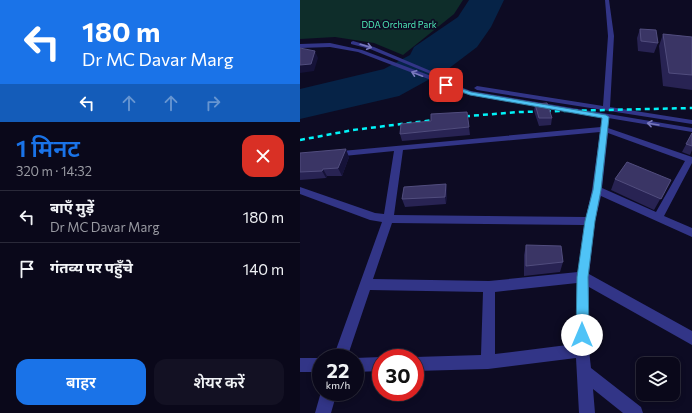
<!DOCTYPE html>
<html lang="hi">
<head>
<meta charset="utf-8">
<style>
	:root { --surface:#0a081a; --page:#131123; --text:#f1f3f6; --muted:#999aa2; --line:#2a2939; --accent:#1a73e8 }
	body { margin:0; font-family:Commissioner,"Noto Sans Devanagari",sans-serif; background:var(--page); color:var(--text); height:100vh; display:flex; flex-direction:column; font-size:15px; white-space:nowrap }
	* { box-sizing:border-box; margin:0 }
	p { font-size:13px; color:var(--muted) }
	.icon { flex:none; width:22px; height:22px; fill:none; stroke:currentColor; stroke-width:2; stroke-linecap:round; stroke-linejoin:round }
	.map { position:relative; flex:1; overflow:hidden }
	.drawer { display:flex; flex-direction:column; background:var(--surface); width:300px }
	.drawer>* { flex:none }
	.banner { background:#1a73e8; color:#fff; overflow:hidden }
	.fabs { position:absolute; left:336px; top:357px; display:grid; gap:8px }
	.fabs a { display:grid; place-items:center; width:44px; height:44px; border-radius:8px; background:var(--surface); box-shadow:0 2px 6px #0003,0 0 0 1px var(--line); font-size:20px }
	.speed { position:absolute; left:12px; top:349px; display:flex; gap:8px; font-size:20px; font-weight:700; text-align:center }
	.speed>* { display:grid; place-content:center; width:52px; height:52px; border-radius:50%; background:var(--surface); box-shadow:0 2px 6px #0003,0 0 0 1px var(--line); line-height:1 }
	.speed small { font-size:10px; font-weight:400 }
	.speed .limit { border:6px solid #d22; background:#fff; color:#111 }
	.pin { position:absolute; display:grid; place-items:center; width:34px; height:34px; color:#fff; margin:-17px; border-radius:8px; box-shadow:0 2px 6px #0006 }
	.me { position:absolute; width:44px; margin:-22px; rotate:0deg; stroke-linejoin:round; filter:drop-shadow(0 0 3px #0008) }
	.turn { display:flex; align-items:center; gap:14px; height:84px; padding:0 16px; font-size:18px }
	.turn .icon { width:52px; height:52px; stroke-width:2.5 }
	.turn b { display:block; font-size:28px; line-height:34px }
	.lanes { display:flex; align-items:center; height:38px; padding:0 16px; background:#0003; justify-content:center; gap:20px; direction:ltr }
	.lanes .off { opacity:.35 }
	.round { display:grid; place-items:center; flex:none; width:42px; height:42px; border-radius:12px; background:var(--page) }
	.head { display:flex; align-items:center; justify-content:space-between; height:68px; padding:0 16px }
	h1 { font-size:24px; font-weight:600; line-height:30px; color:var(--accent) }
	.cta { display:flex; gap:8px; margin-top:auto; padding:8px 16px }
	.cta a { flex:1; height:46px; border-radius:12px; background:var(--accent); color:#fff; font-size:16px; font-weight:600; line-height:46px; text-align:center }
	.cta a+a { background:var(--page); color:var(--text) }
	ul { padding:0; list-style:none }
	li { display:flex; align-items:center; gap:12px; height:52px; padding:0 16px; border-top:1px solid var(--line) }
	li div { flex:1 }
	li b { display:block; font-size:15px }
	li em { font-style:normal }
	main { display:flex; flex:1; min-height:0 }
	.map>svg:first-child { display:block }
	.green { fill:#0e2d2a }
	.water { fill:#062347 }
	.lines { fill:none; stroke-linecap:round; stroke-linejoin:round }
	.minor { fill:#323587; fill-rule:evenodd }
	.rail { stroke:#00f3f8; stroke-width:2.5; stroke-dasharray:5 4; stroke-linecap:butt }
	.wall { fill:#282353 }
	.shaded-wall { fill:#151238 }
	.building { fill:#3a3565; stroke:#514d7e }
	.oneway { stroke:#7979bd }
	.route { fill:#4fc3f7; stroke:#337fa1 }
	.labels { text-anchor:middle; stroke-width:3.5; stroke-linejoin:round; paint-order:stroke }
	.far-park-label { font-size:9px; fill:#4eebb7; stroke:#0d0b23 }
</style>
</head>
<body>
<main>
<section class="drawer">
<div class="banner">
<div class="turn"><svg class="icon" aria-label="left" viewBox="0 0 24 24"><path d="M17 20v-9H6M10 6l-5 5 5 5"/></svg><div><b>180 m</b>Dr MC Davar Marg</div></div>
<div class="lanes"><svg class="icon" aria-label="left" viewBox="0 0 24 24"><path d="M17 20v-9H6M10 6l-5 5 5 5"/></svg><svg class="icon off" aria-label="ahead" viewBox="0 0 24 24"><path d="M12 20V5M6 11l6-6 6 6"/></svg><svg class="icon off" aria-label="ahead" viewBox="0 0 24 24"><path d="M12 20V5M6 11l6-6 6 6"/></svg><svg class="icon off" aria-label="right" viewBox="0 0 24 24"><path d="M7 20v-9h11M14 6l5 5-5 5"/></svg></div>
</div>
<div class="head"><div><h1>1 मिनट</h1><p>320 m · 14:32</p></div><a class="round" style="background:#d93025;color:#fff"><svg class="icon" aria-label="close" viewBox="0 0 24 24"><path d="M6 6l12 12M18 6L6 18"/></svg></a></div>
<ul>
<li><svg class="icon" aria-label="left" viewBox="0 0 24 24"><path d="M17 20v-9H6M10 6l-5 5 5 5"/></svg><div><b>बाएँ मुड़ें</b><p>Dr MC Davar Marg</p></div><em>180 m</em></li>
<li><svg class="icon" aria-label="arrive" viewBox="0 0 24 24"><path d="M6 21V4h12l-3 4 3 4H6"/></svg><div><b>गंतव्य पर पहुँचे</b></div><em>140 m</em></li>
</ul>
<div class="cta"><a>बाहर</a><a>शेयर करें</a></div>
</section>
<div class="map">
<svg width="392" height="413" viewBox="0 0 392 413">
	<rect width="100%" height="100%" fill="#0d0b23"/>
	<path class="green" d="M0,0H163L154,14L103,55L74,43L35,37L0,39Z"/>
	<path class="water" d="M169,0H204L191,27L177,47L148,69L99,96L0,119V89L84,69L110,55L114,47L158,17Z"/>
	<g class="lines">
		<path class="minor" d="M305,0H309L314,36L310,107L392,120V124L177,90L174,88L177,86L303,106L308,36Z
			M53,41L74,47L138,74L133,75L70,49L51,44V42Z
			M30,43L62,50L171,91L392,128V132L170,95L58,52L30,47L0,48V44Z
			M302,121H308V128L392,157V163L364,216L392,228V237L301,196L295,221L289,274L392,331V345L289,287V350L291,368L341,407L343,413H323L293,389L295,413H279L276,358L188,369L115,371V358H112L115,357L181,355L183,292L70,290L47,358H33L82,222L70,220L0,194V187L75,213L84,214L94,151L34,157L31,156L30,154L31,152L301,127ZM300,132L292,190L286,217L94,215L103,150ZM308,133L385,161L356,212L302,188ZM92,223L284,225L278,272L189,281L73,279ZM277,283L275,344L195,354V292Z
			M81,357L84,358H81V371L55,372V358Z
			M0,358H21V372H0Z
			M21,392H37L31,413H15Z"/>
		<path class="rail" d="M156,117L219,112L392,108
			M0,140L53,130L142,119"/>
	</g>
	<path class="wall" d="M340,29L358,43L354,53L338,51L337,38Z
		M363,34L392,37V90L363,86L359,46Z
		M235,104L252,118L251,125L239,126L234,111Z
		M169,127L170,135L102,141L100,134Z
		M392,133V150L390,155L382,152Z
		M0,153L49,157L42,176H27L26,178L0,180Z
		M315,179L371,180L354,210L311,190Z
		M146,184L147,192L146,204L105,207L102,199Z
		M226,245L263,262L260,272L224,276V255Z"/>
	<path class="shaded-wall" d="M15,51L18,58L14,71L0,73V65Z
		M46,149L49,157L42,176L38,168Z
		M23,169L27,176L26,178L22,171Z
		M146,184L147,192L146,204L145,197Z"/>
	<path class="building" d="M340,29L356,30L358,43L341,41Z
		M363,34L392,37V75L369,73Z
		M0,48L15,51L11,64L0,65Z
		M247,103L252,118H239L235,104Z
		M167,112L169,127L100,134L101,124L131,121V114Z
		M392,133V146L386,144Z
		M46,149L38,168L23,169L22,171L0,172V153Z
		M327,162L371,180L361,199L315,179Z
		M146,184L145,197L102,199L104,187Z
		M226,245L261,246L263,262L226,266Z"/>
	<defs><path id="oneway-shaft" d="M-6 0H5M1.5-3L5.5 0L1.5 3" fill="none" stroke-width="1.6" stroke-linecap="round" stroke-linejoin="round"/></defs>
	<g class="oneway">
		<use href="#oneway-shaft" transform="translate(66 46) rotate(16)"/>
		<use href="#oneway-shaft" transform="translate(117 74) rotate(-159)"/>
		<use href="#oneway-shaft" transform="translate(353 124) rotate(-171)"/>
	</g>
	<path class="route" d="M146,83L171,92L306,115L309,117L301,190L295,221L288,277L289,335L287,340L282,341L278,340L276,335L277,277L285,221L293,190L302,118L170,95L144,86V84Z"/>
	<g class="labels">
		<g class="far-park-label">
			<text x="99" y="28">DDA Orchard Park</text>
		</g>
	</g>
</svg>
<div class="fabs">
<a><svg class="icon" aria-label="layers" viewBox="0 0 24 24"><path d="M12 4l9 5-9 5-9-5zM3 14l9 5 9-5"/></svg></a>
</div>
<div class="speed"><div>22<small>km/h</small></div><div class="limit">30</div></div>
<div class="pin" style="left:146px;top:85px;background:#d93025"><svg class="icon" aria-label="arrive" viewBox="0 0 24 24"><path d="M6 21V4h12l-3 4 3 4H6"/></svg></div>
<svg class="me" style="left:282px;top:335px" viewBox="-20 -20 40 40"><circle r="19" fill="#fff"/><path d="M0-13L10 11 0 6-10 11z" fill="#4fc3f7"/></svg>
</div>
</main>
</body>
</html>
